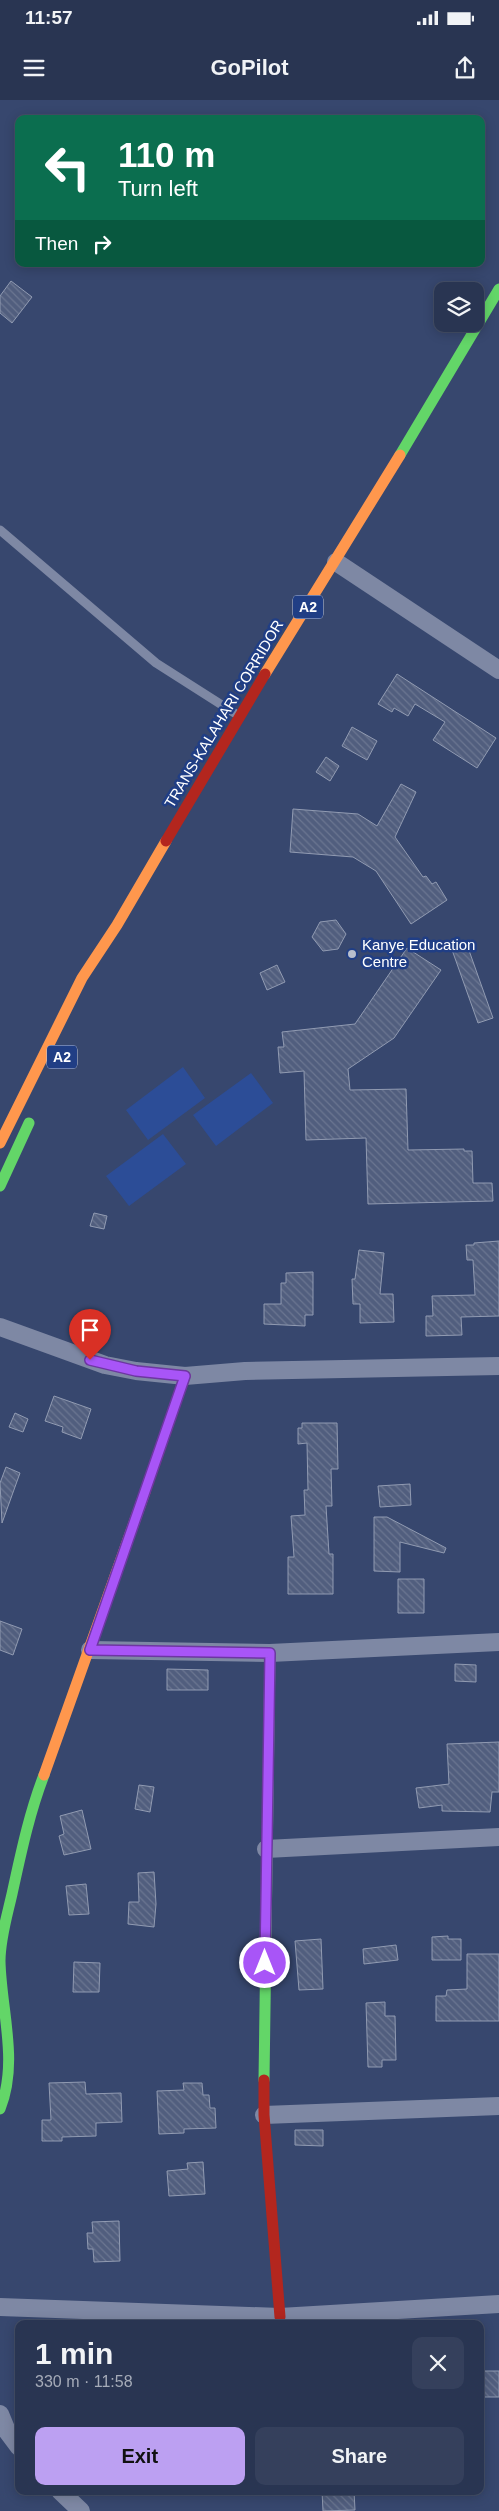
<!DOCTYPE html>
<html lang="en">
<head>
<meta charset="utf-8">
<style>
	:root { --surface:#293552; --page:#35405c; --text:#f1f3f6; --muted:#a5abb8; --line:#455069; --accent:#bca0f2 }
	body { margin:0; font-family:Arial,sans-serif; background:var(--page); color:var(--text); height:100vh; display:flex; flex-direction:column; font-size:19px; white-space:nowrap }
	* { box-sizing:border-box; margin:0 }
	p { font-size:16px; color:var(--muted) }
	.icon { flex:none; width:28px; height:28px; fill:none; stroke:currentColor; stroke-width:2; stroke-linecap:round; stroke-linejoin:round }
	.map { position:relative; flex:1; overflow:hidden }
	.sheet { position:absolute; left:15px; top:2220px; width:469px; height:175px; display:flex; flex-direction:column; background:var(--surface); border-radius:10px; box-shadow:0 2px 12px #0003,0 0 0 1px var(--line) }
	.sheet>* { flex:none }
	.banner { position:absolute; left:15px; top:15px; width:470px; height:152px; border-radius:10px; box-shadow:0 2px 12px #0003,0 0 0 1px var(--line); background:#0b6e4f; color:#fff; overflow:hidden }
	.fabs { position:absolute; left:434px; top:182px; display:grid; gap:10px }
	.fabs a { display:grid; place-items:center; width:50px; height:50px; border-radius:10px; background:var(--surface); box-shadow:0 2px 12px #0003,0 0 0 1px var(--line); font-size:25px }
	.pin { position:absolute; display:grid; place-items:center; width:42px; height:42px; color:#fff; margin:-51px -21px; border-radius:50% 50% 50% 0; rotate:-45deg; box-shadow:0 0 5px #0007 }
	.pin .icon { rotate:45deg }
	.me { position:absolute; width:55px; margin:-28px; rotate:0deg; stroke-linejoin:round; filter:drop-shadow(0 0 4px #0008) }
	.turn { display:flex; align-items:center; gap:18px; height:105px; padding:0 20px; font-size:22px }
	.turn .icon { width:65px; height:65px; stroke-width:2.5 }
	.turn b { display:block; font-size:35px; line-height:42px }
	.then { display:flex; align-items:center; height:48px; padding:0 20px; background:#0003; gap:10px; font-size:19px }
	.round { display:grid; place-items:center; flex:none; width:52px; height:52px; border-radius:10px; background:var(--page) }
	.overview { display:flex; align-items:center; justify-content:space-between; height:85px; padding:0 20px }
	h1 { font-size:30px; font-weight:700; line-height:38px }
	.action { display:flex; gap:10px; margin-top:auto; padding:10px 20px }
	.action a { flex:1; height:58px; border-radius:10px; background:var(--accent); color:#111; font-size:20px; font-weight:700; line-height:58px; text-align:center }
	.action a+a { background:var(--page); color:var(--text) }
	.status { display:flex; justify-content:space-between; align-items:center; height:35px; padding:0 25px; background:var(--surface); direction:ltr }
	.status svg { height:14px; fill:currentColor }
	header { display:flex; justify-content:space-between; align-items:center; height:65px; padding:0 20px; background:var(--surface); font-size:22px; font-weight:700 }
	.map>svg:first-child { display:block }
	.grass { fill:#2c4d97 }
	.building { fill:url(#building-back-hatch); stroke:#919bb2 }
	.lines { fill:none; stroke-linecap:round; stroke-linejoin:round }
	.lane { stroke:#7e88a4; stroke-width:9 }
	.street { stroke:#7e88a4; stroke-width:18 }
	.fast { stroke:#63d668; stroke-width:11 }
	.slow { stroke:#ff974d; stroke-width:11 }
	.jam { stroke:#b3261e; stroke-width:11 }
	.route-casing { stroke:#6d37a1; stroke-width:12 }
	.route { stroke:#a855f7; stroke-width:9 }
	.poi-dot { fill:#b9bfcc; stroke:#203e85; stroke-width:2 }
	.labels { text-anchor:middle; stroke-width:5; stroke-linejoin:round; paint-order:stroke }
	.shield { fill:#203e85; stroke:#bcc5da; stroke-width:1 }
	.shield-label { font-size:14px; font-weight:bold; fill:#fff }
	.street-label { font-size:15px; fill:#fff; stroke:#203e85 }
	.poi-label { font-size:15px; fill:#fff; stroke:#203e85; text-anchor:start }
</style>
</head>
<body>
<div class="status"><b>11:57</b><svg viewBox="0 0 49 12"><path d="M0 12V9h3v3zM5 12V6h3v6zM10 12V3h3v9zM15 12V0h3v12zM26 1h20v11H26zM47 4h2v5h-2z"/></svg></div>
<header><svg class="icon" aria-label="menu" viewBox="0 0 24 24"><path d="M4 6h16M4 12h16M4 18h16"/></svg>GoPilot<svg class="icon" aria-label="share" viewBox="0 0 24 24"><path d="M12 15V3M7 8l5-5 5 5M5 13v7h14v-7"/></svg></header>
<div class="map">
<svg width="499" height="2411" viewBox="0 0 499 2411">
	<defs>
		<pattern id="building-back-hatch" width="6" height="6" patternUnits="userSpaceOnUse" patternTransform="scale(1.25)"><rect width="6" height="6" fill="#515e7e"/><path d="M-1 5l2 2M0 0l6 6M5-1l2 2" fill="none" stroke="#6b7691"/></pattern>
	</defs>
	<rect width="100%" height="100%" fill="#37476e"/>
	<path class="grass" d="M183,967L205,998L148,1040L126,1010Z
		M251,973L273,1003L216,1046L193,1015Z
		M163,1034L186,1064L129,1106L106,1076Z"/>
	<path class="building" d="M11,181L32,197L12,223L0,213V196Z
		M397,574L496,638L477,668L433,640L445,622L415,604L408,616L394,608L392,612L378,604Z
		M352,627L377,641L367,660L342,646Z
		M326,657L339,666L330,681L316,672Z
		M401,684L416,692L395,737L423,777L426,776L432,784L436,782L447,800L411,824L376,771L353,757L290,752L293,709L358,714L377,726Z
		M336,820L346,834L338,849L323,851L312,837L320,822Z
		M466,842L493,918L478,923L451,847Z
		M407,848L441,870L394,938L348,969L350,990L406,989L408,1050L464,1049V1051H472L473,1083H492L493,1101L368,1104L366,1038L306,1040L304,971L280,973L278,947H284L282,932L355,924Z
		M277,865L285,882L267,890L260,873Z
		M94,1113L107,1116L104,1129L90,1126Z
		M499,1141V1216L461,1217L462,1235L426,1236V1216H433L432,1196L475,1195L473,1160H467L466,1145H474V1143Z
		M359,1150L384,1153L380,1194H393L394,1222L360,1223V1204H353L352,1179H355Z
		M313,1172V1215H305V1226L264,1224V1204H281V1183H286V1173Z
		M54,1296L91,1309L81,1339L62,1332L63,1327L45,1321Z
		M15,1313L28,1319L23,1332L9,1327Z
		M302,1323H337L338,1369H331L332,1406H326L329,1454H333V1494H288V1457H294L291,1416L305,1415L304,1390H308L307,1343L298,1344V1328H302Z
		M6,1367L20,1373L2,1423L0,1383Z
		M410,1384L411,1405L380,1407L378,1386Z
		M374,1417H387L446,1448L444,1453L400,1442V1472L374,1471Z
		M398,1479H424V1513H398Z
		M0,1521L22,1529L13,1555L0,1550Z
		M455,1564L476,1565V1582L455,1581Z
		M167,1569L208,1570V1590H167Z
		M499,1642V1692H492L490,1712L442,1711V1705L419,1708L416,1688L449,1684L447,1644Z
		M139,1685L154,1687L150,1712L135,1709Z
		M82,1710L91,1749L64,1755L59,1736L64,1734L60,1716Z
		M154,1772L156,1804L154,1827L128,1824L129,1802H139L138,1773Z
		M86,1784L89,1814L69,1815L66,1786Z
		M448,1836V1839H461V1860H432V1837Z
		M321,1839L323,1889L299,1890L295,1841Z
		M396,1845L398,1860L364,1864L363,1849Z
		M467,1854H499V1921H436V1896H446L447,1890L467,1889Z
		M74,1862L100,1863L99,1892H73Z
		M385,1902V1916H395L396,1960H382V1967H368L366,1903Z
		M85,1982L86,1994L121,1993L122,2022L96,2023V2036L62,2037V2041H42V2020H51L49,1983Z
		M183,1983H202L203,1995H209L210,2008H215L216,2028L184,2029V2033L159,2034L157,1991L184,1990Z
		M295,2030H323V2046L295,2045Z
		M203,2062L205,2094L169,2096L167,2071L188,2069L187,2063Z
		M119,2121L120,2161L94,2162L93,2149H88L87,2133H93L92,2122Z
		M480,2271H499V2297H480Z
		M322,2391H354L355,2410L323,2411Z"/>
	<g class="lines">
		<path class="lane" d="M0,430L156,563L236,614"/>
		<path class="street" d="M336,462L499,570
			M0,1227L105,1265L136,1271L185,1276L245,1271L499,1266
			M90,1550L270,1553L499,1542
			M266,1749L499,1737
			M264,2015L499,2006
			M0,2207L280,2217L499,2204
			M0,2314L7,2331L19,2347
			M60,2391L81,2411"/>
		<path class="fast" d="M400,355L499,189
			M0,1086L29,1023
			M264,1980L270,1553
			M0,2009C19,1962 1,1910 0,1861C0,1839 7,1816 12,1794C21,1753 29,1714 44,1675"/>
		<path class="slow" d="M265,574L400,355
			M0,1043L82,878L117,825L166,741
			M44,1675L145,1392"/>
		<path class="jam" d="M166,741L265,574
			M145,1392L185,1276
			M264,1980V2015L280,2217"/>
	</g>
	<g class="lines">
		<g class="route-casing">
			<path id="route" d="M90,1260L136,1271L185,1276L90,1550L270,1553L265,1863"/>
		</g>
		<use href="#route" class="route"/>
	</g>
	<circle class="poi-dot" cx="352" cy="854" r="5"/>
	<g class="labels">
		<g class="shield">
			<rect x="293" y="495.5" width="30" height="23" rx="4"/>
			<rect x="47" y="945.5" width="30" height="23" rx="4"/>
		</g>
		<g class="shield-label">
			<text x="308" y="512">A2</text>
			<text x="62" y="962">A2</text>
		</g>
		<g class="street-label">
			<text transform="translate(224 614) rotate(-59)" y="5">TRANS-KALAHARI CORRIDOR</text>
		</g>
		<g class="poi-label">
			<text x="362" y="850">Kanye Education<tspan x="362" dy="17">Centre</tspan></text>
		</g>
	</g>
</svg>
<div class="fabs">
<a><svg class="icon" aria-label="layers" viewBox="0 0 24 24"><path d="M12 4l9 5-9 5-9-5zM3 14l9 5 9-5"/></svg></a>
</div>
<div class="pin" style="left:90px;top:1260px;background:#d93025"><svg class="icon" aria-label="arrive" viewBox="0 0 24 24"><path d="M6 21V4h12l-3 4 3 4H6"/></svg></div>
<svg class="me" style="left:265px;top:1863px" viewBox="-20 -20 40 40"><circle r="17" fill="#a855f7" stroke="#fff" stroke-width="3"/><path d="M0-11L8 9 0 5-8 9z" fill="#fff"/></svg>
<div class="banner">
<div class="turn"><svg class="icon" aria-label="left" viewBox="0 0 24 24"><path d="M17 20v-9H6M10 6l-5 5 5 5"/></svg><div><b>110 m</b>Turn left</div></div>
<div class="then">Then<svg class="icon" aria-label="right" viewBox="0 0 24 24"><path d="M7 20v-9h11M14 6l5 5-5 5"/></svg></div>
</div>
<section class="sheet">
<div class="overview"><div><h1>1 min</h1><p>330 m · 11:58</p></div><a class="round"><svg class="icon" aria-label="close" viewBox="0 0 24 24"><path d="M6 6l12 12M18 6L6 18"/></svg></a></div>
<div class="action"><a>Exit</a><a>Share</a></div>
</section>
</div>
</body>
</html>
